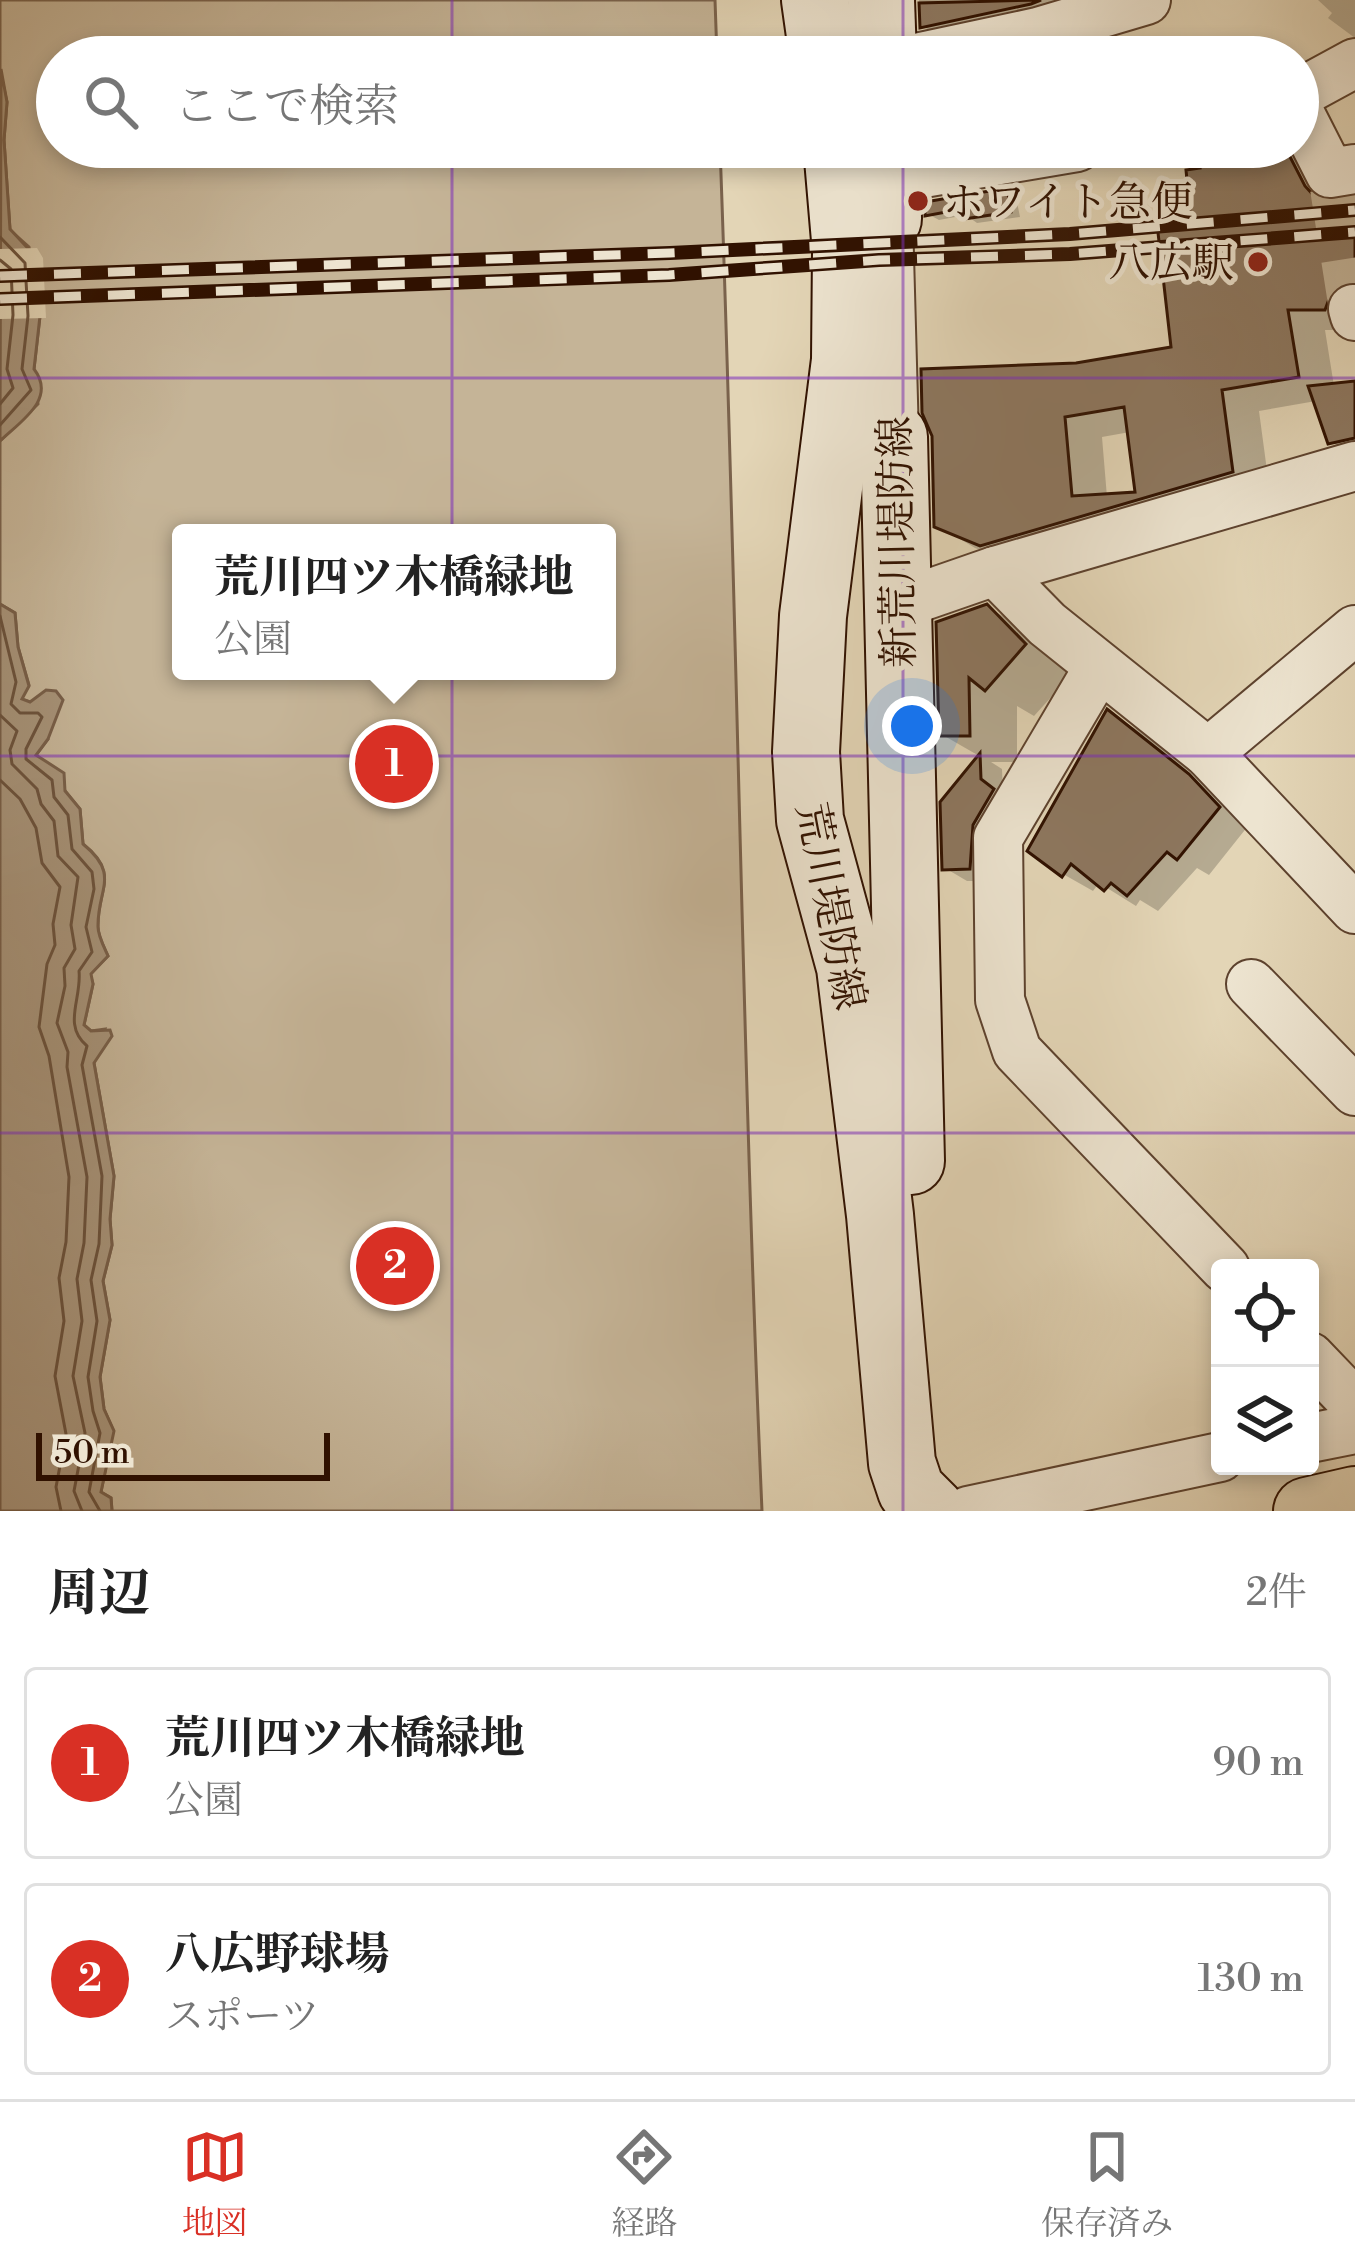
<!DOCTYPE html>
<html lang="ja">
<head>
<meta charset="utf-8">
<style>
	:root { --surface:#fff; --page:#f2f2f2; --text:#222; --muted:#767676; --line:#e0e0e0; --accent:#d93025 }
	body { margin:0; font-family:"Libre Bodoni","Noto Serif JP",serif; background:var(--page); color:var(--text) }
	.controls { position:absolute; right:36px; bottom:36px; display:grid; overflow:hidden; border-radius:12px; box-shadow:0 6px 18px #0003 }
	.controls button { width:108px; height:108px; display:grid; place-items:center; padding:0; border:0; border-bottom:3px solid var(--line); background:var(--surface); color:var(--text); font:60px sans-serif }
	.scale { position:absolute; left:36px; bottom:30px; width:294px; box-sizing:border-box; padding-left:12px; border:6px solid #301100; border-top:0; font-size:33px; line-height:42px; white-space:nowrap; color:#301100; -webkit-text-stroke:9px #ede4d0; paint-order:stroke }
	.you { position:absolute; left:912px; top:726px; width:42px; height:42px; margin:-30px; border:9px solid #fff; border-radius:50%; background:#1a73e8; box-shadow:0 0 0 18px #1a73e833 }
	.badge { display:grid; place-items:center; width:78px; height:78px; border-radius:50%; background:var(--accent); color:#fff; font-size:39px; font-weight:700 }
	.pin { position:absolute; translate:-50% -50%; border:6px solid #fff; box-shadow:0 3px 12px #0006 }
	.popup { position:absolute; left:172px; top:524px; width:444px; height:156px; box-sizing:border-box; display:grid; place-content:center; border-radius:12px; background:var(--surface); filter:drop-shadow(0 3px 9px #0005); font-size:39px; white-space:nowrap; color:var(--muted) }
	.popup b { font-size:45px; color:var(--text) }
	.popup::after { content:''; position:absolute; left:50%; top:100%; margin-left:-24px; border:24px solid transparent; border-top-color:var(--surface) }
	.list { margin:0; padding:0; list-style:none }
	h2 { display:flex; justify-content:space-between; align-items:center; height:156px; margin:0; padding:0 48px; font-size:51px }
	h2 small { font-size:39px; font-weight:400; color:var(--muted) }
	.list li { display:grid; grid-template-columns:78px 1fr auto; gap:36px; align-items:center; box-sizing:border-box; height:192px; margin:0 24px 24px; padding:0 24px; border:3px solid var(--line); border-radius:12px }
	.list b { display:block; font-size:45px; white-space:nowrap }
	.list p { margin:0; font-size:39px; white-space:nowrap; color:var(--muted) }
	.list em { font-size:39px; font-style:normal; color:var(--muted) }
	.icon { flex:none; width:66px; height:66px; fill:none; stroke:currentColor; stroke-width:2; stroke-linecap:round; stroke-linejoin:round }
	.map { position:relative; flex:none; width:1355px; height:1511px; overflow:hidden }
	.search { position:absolute; background:var(--surface); box-shadow:0 6px 18px #0003; left:36px; right:36px; top:36px; height:132px; display:flex; align-items:center; gap:30px; box-sizing:border-box; padding:0 42px; border-radius:66px; color:var(--muted); font-size:45px }
	.sheet { height:588px; background:var(--surface) }
	nav { display:flex; justify-content:space-around; align-items:center; box-sizing:border-box; height:168px; border-top:3px solid var(--line); background:var(--surface); font-size:33px; color:var(--muted) }
	nav a { display:grid; justify-items:center; gap:6px }
	nav .on { color:var(--accent) }
	.map>svg:first-child { display:block }
	.green { fill:#c5b497; stroke:#7a624c; stroke-width:3; fill-rule:evenodd }
	.water { fill:#a69278; stroke:#775e48; stroke-width:3 }
	.pier { fill:#e3d5b6 }
	.shadow { fill:#0003; fill-rule:evenodd }
	.lines { fill:none; stroke-linecap:round; stroke-linejoin:round }
	.shore { stroke:#6b523c; stroke-width:3 }
	.building { fill:#8d775f; stroke:#301100; stroke-width:3; fill-rule:evenodd }
	.street-tunnel { stroke:#bfae92; stroke-width:48; stroke-dasharray:48 24; stroke-linecap:butt }
	.street-casing { stroke:#5d422e; stroke-width:52 }
	.secondary-casing { stroke:#301100; stroke-width:70 }
	.highway-casing { stroke:#301100; stroke-width:70 }
	.street { stroke:#ede4d0; stroke-width:48 }
	.secondary { stroke:#ede4d0; stroke-width:66 }
	.highway { stroke:#e3d5b6; stroke-width:66 }
	.rail-casing { stroke:#301100; stroke-width:14 }
	.rail { stroke:#ede4d0; stroke-width:9; stroke-dasharray:27; stroke-linecap:butt }
	.grid { fill:none; stroke:#7b2cbf; stroke-width:3; stroke-opacity:0.55 }
	.poi-dot { fill:#8f2418; stroke:#ede4d0; stroke-width:4.5 }
	.labels { text-anchor:middle; stroke-width:10; stroke-linejoin:round; paint-order:stroke }
	.poi-label { font-size:42px; fill:#301100; stroke:#ede4d0; text-anchor:start }
	.street-label { font-size:42px; fill:#301100; stroke:#ede4d0 }
</style>
</head>
<body>
<div class="map">
<svg width="1355" height="1511" viewBox="0 0 1355 1511">
	<rect width="100%" height="100%" fill="#e3d5b6"/>
	<filter id="stains"><feTurbulence type="fractalNoise" baseFrequency=".00167" numOctaves="4"/><feColorMatrix values="0 0 0 0 .2 0 0 0 0 .09 0 0 0 0 .02 0 0 0 .5 -.17"/></filter>
	<radialGradient id="worn" r=".72"><stop offset=".6" stop-color="#630" stop-opacity="0"/><stop offset="1" stop-color="#630" stop-opacity=".3"/></radialGradient>
	<path class="green" d="M0,0H715L717,57H57V147H720C737,602 742,1056 762,1511H112L111,1498L101,1492L113,1430L104,1409L100,1377L110,1320L103,1281L112,1245L110,1219L114,1176L94,1063L105,1029L91,1031L84,1025L93,984L90,974L108,956C104,947 98,936 98,927C97,889 121,874 83,844L80,809L36,755L48,739L30,702L21,699L29,685L18,647L15,613L0,604V441L38,404L34,369L40,316L29,247L10,230L4,140L7,102L0,70ZM181,533H607V671H181Z"/>
	<g class="water">
		<path d="M1,69L7,102L4,140L10,229L37,258L40,316L34,369C57,399 21,421 0,441Z"/>
		<path d="M0,604L15,613L18,647L29,686L22,699L30,702L46,690L56,691L63,700L48,739L36,755L64,773L65,791L80,809L83,844C121,875 97,889 98,927C98,936 104,947 108,956L91,974L93,984L84,1025L91,1031L110,1030L112,1036L94,1063L114,1176L110,1219L112,1245L103,1281L110,1320L100,1377L104,1409L114,1431L101,1492L111,1498L112,1511H0Z"/>
	</g>
	<path class="pier" d="M37,248L43,258L46,318L0,319V249Z"/>
	<g class="shadow">
		<path d="M919,0H1106L947,40L922,26Z"/>
		<path d="M1318,0H1355V38L1328,18L1332,13Z"/>
		<path d="M1241,147H1298L1315,157L1339,203L1355,201V330H1325L1334,386H1355V455L1331,442L1316,401L1259,411L1270,493L1021,566L975,548L937,525L1076,366L1175,349L1193,212L1244,161ZM1130,432L1138,495L1107,497L1102,437Z"/>
		<path d="M1006,191L1016,197L1020,217L977,223L966,215L939,220L928,214Z"/>
		<path d="M987,607L1036,635L1073,673L1034,716L1017,706V762H991L1002,769L1003,795L992,881H967L945,868L943,803L981,757L941,734Z"/>
		<path d="M1108,713L1138,730L1219,795L1248,826L1209,875L1197,868L1158,911L1140,900L1136,906L1099,883L1093,891L1063,874Z"/>
	</g>
	<g class="lines">
		<g class="shore">
			<path d="M0,237L25,263L28,316L22,369L31,390L0,425"/>
			<path d="M0,260L11,269L13,315L7,369L13,388L0,404"/>
			<path d="M0,616L16,682L11,704L20,713H38L42,717L26,749V759L52,780L54,797L68,815L72,849L92,872L94,889L86,927L92,952L79,971C82,999 62,1025 87,1046L82,1065L102,1176L99,1244L91,1280L97,1321L88,1377L93,1411L100,1433L89,1492L100,1511"/>
			<path d="M0,715L17,731L10,750L12,764L37,789L41,804L54,821L58,856L78,877L71,925L75,949L64,968L65,986L57,1023L68,1052L67,1067L87,1177L84,1243L77,1279L82,1321L73,1376L85,1433L74,1491L82,1511"/>
			<path d="M0,780L20,799L36,828L42,863L60,887L53,924L55,945L47,964L39,1027L49,1056L69,1177L66,1242L59,1278L64,1321L55,1376L66,1434L56,1487L61,1511"/>
		</g>
	</g>
	<g class="building">
		<path d="M1041,0L1031,4L920,28L919,3Z"/>
		<path d="M1238,147H1285L1305,186L1316,198L1333,201L1355,198V281L1333,288L1325,310H1288L1299,377L1222,390L1233,472L980,546L934,527L932,436L922,413L921,369L1076,363L1171,347L1156,215L1190,210L1186,170L1200,168L1199,163L1240,158ZM1124,407L1135,492L1072,496L1065,417Z"/>
		<path d="M1007,188L1011,212L964,219L962,209L925,216V202Z"/>
		<path d="M1355,381V438L1328,444L1308,386Z"/>
		<path d="M987,604L1026,644L985,691L969,678L970,736H939L936,622Z"/>
		<path d="M1107,709L1189,774L1220,807L1177,860L1167,852L1127,896L1111,883L1104,891L1071,864L1062,877L1027,851Z"/>
		<path d="M980,753L981,779L994,789L973,825L970,869L942,870L940,802Z"/>
	</g>
	<g class="lines">
		<path class="street-tunnel" d="M1334,188L1353,309"/>
		<defs>
			<g id="street">
				<path d="M921,57L1038,32L1146,0"/>
				<path d="M1298,94L1355,63"/>
				<path d="M1298,110L1330,173L1355,169"/>
				<path d="M888,179L1077,147"/>
				<path d="M888,219L894,437"/>
				<path d="M1353,309L1355,316"/>
				<path d="M995,571L1047,624L1208,753L1355,909"/>
				<path d="M897,605L995,571L1355,466"/>
				<path d="M1099,667L998,838L1000,1000L1017,1051L1225,1268"/>
				<path d="M1208,753L1355,630"/>
				<path d="M1251,984L1355,1091"/>
				<path d="M1310,1357L1355,1404"/>
				<path d="M1310,1438L1355,1429"/>
				<path d="M968,1511L1220,1457"/>
			</g>
			<g id="secondary">
				<path d="M815,0L823,57"/>
				<path d="M881,0L883,57"/>
				<path d="M837,147L846,252L845,360L813,616L806,752L810,820L850,967L880,1215L902,1463L911,1490L932,1511"/>
				<path d="M887,147L888,219"/>
				<path d="M894,437L911,1161"/>
			</g>
			<path id="highway" d="M1307,1511L1355,1500"/>
		</defs>
		<use href="#street" class="street-casing"/>
		<use href="#secondary" class="secondary-casing"/>
		<use href="#highway" class="highway-casing"/>
		<use href="#street" class="street"/>
		<use href="#secondary" class="secondary"/>
		<use href="#highway" class="highway"/>
		<defs>
			<g id="rail">
				<path d="M0,276L670,253L1070,234L1355,210"/>
				<path d="M0,299L669,275L879,260L1070,254L1355,232"/>
			</g>
		</defs>
		<use href="#rail" class="rail-casing"/>
		<use href="#rail" class="rail"/>
	</g>
	<path class="grid" d="M452,0V57M903,0V57M452,147V1511M903,147V1511M0,378H1355M0,756H1355M0,1133H1355"/>
	<g class="poi-dot">
		<circle cx="918" cy="201" r="12"/>
		<circle cx="1258" cy="262" r="12"/>
	</g>
	<g class="labels">
		<g class="poi-label">
			<text x="942" y="216">ホワイト急便</text>
			<text x="1234" y="277" text-anchor="end">八広駅</text>
		</g>
		<g class="street-label">
			<text transform="translate(896 542) rotate(-91)" y="15">新荒川堤防線</text>
			<text transform="translate(832 906) rotate(79)" y="15">荒川堤防線</text>
		</g>
	</g>
	<rect width="100%" height="100%" filter="url(#stains)"/>
	<rect width="100%" height="100%" fill="url(#worn)"/>
</svg>
<div class="controls">
<button><svg class="icon" aria-label="locate" viewBox="0 0 24 24"><circle cx="12" cy="12" r="6"/><path d="M12 2v4M12 18v4M2 12h4M18 12h4"/></svg></button>
<button><svg class="icon" aria-label="layers" viewBox="0 0 24 24"><path d="M12 4l9 5-9 5-9-5zM3 14l9 5 9-5"/></svg></button>
</div>
<div class="scale">50 m</div>
<div class="you"></div>
<div class="pin badge" style="left:394px;top:764px">1</div>
<div class="popup"><b>荒川四ツ木橋緑地</b>公園</div>
<div class="pin badge" style="left:395px;top:1266px">2</div>
<div class="search"><svg class="icon" aria-label="search" viewBox="0 0 24 24"><circle cx="10" cy="10" r="6"/><path d="M15 15l6 6"/></svg>ここで検索</div>
</div>
<section class="sheet">
<h2>周辺<small>2件</small></h2>
<ul class="list">
<li><span class="badge">1</span><div><b>荒川四ツ木橋緑地</b><p>公園</p></div><em>90 m</em></li>
<li><span class="badge">2</span><div><b>八広野球場</b><p>スポーツ</p></div><em>130 m</em></li>
</ul>
</section>
<nav>
<a class="on"><svg class="icon" aria-label="map" viewBox="0 0 24 24"><path d="M3 6l6-2 6 2 6-2v14l-6 2-6-2-6 2zM9 4v14M15 6v14"/></svg>地図</a>
<a><svg class="icon" aria-label="directions" viewBox="0 0 24 24"><path d="M12 3l9 9-9 9-9-9zM9 14v-3h6M13 9l2 2-2 2"/></svg>経路</a>
<a><svg class="icon" aria-label="saved" viewBox="0 0 24 24"><path d="M7 4h10v16l-5-4-5 4z"/></svg>保存済み</a>
</nav>
</body>
</html>
